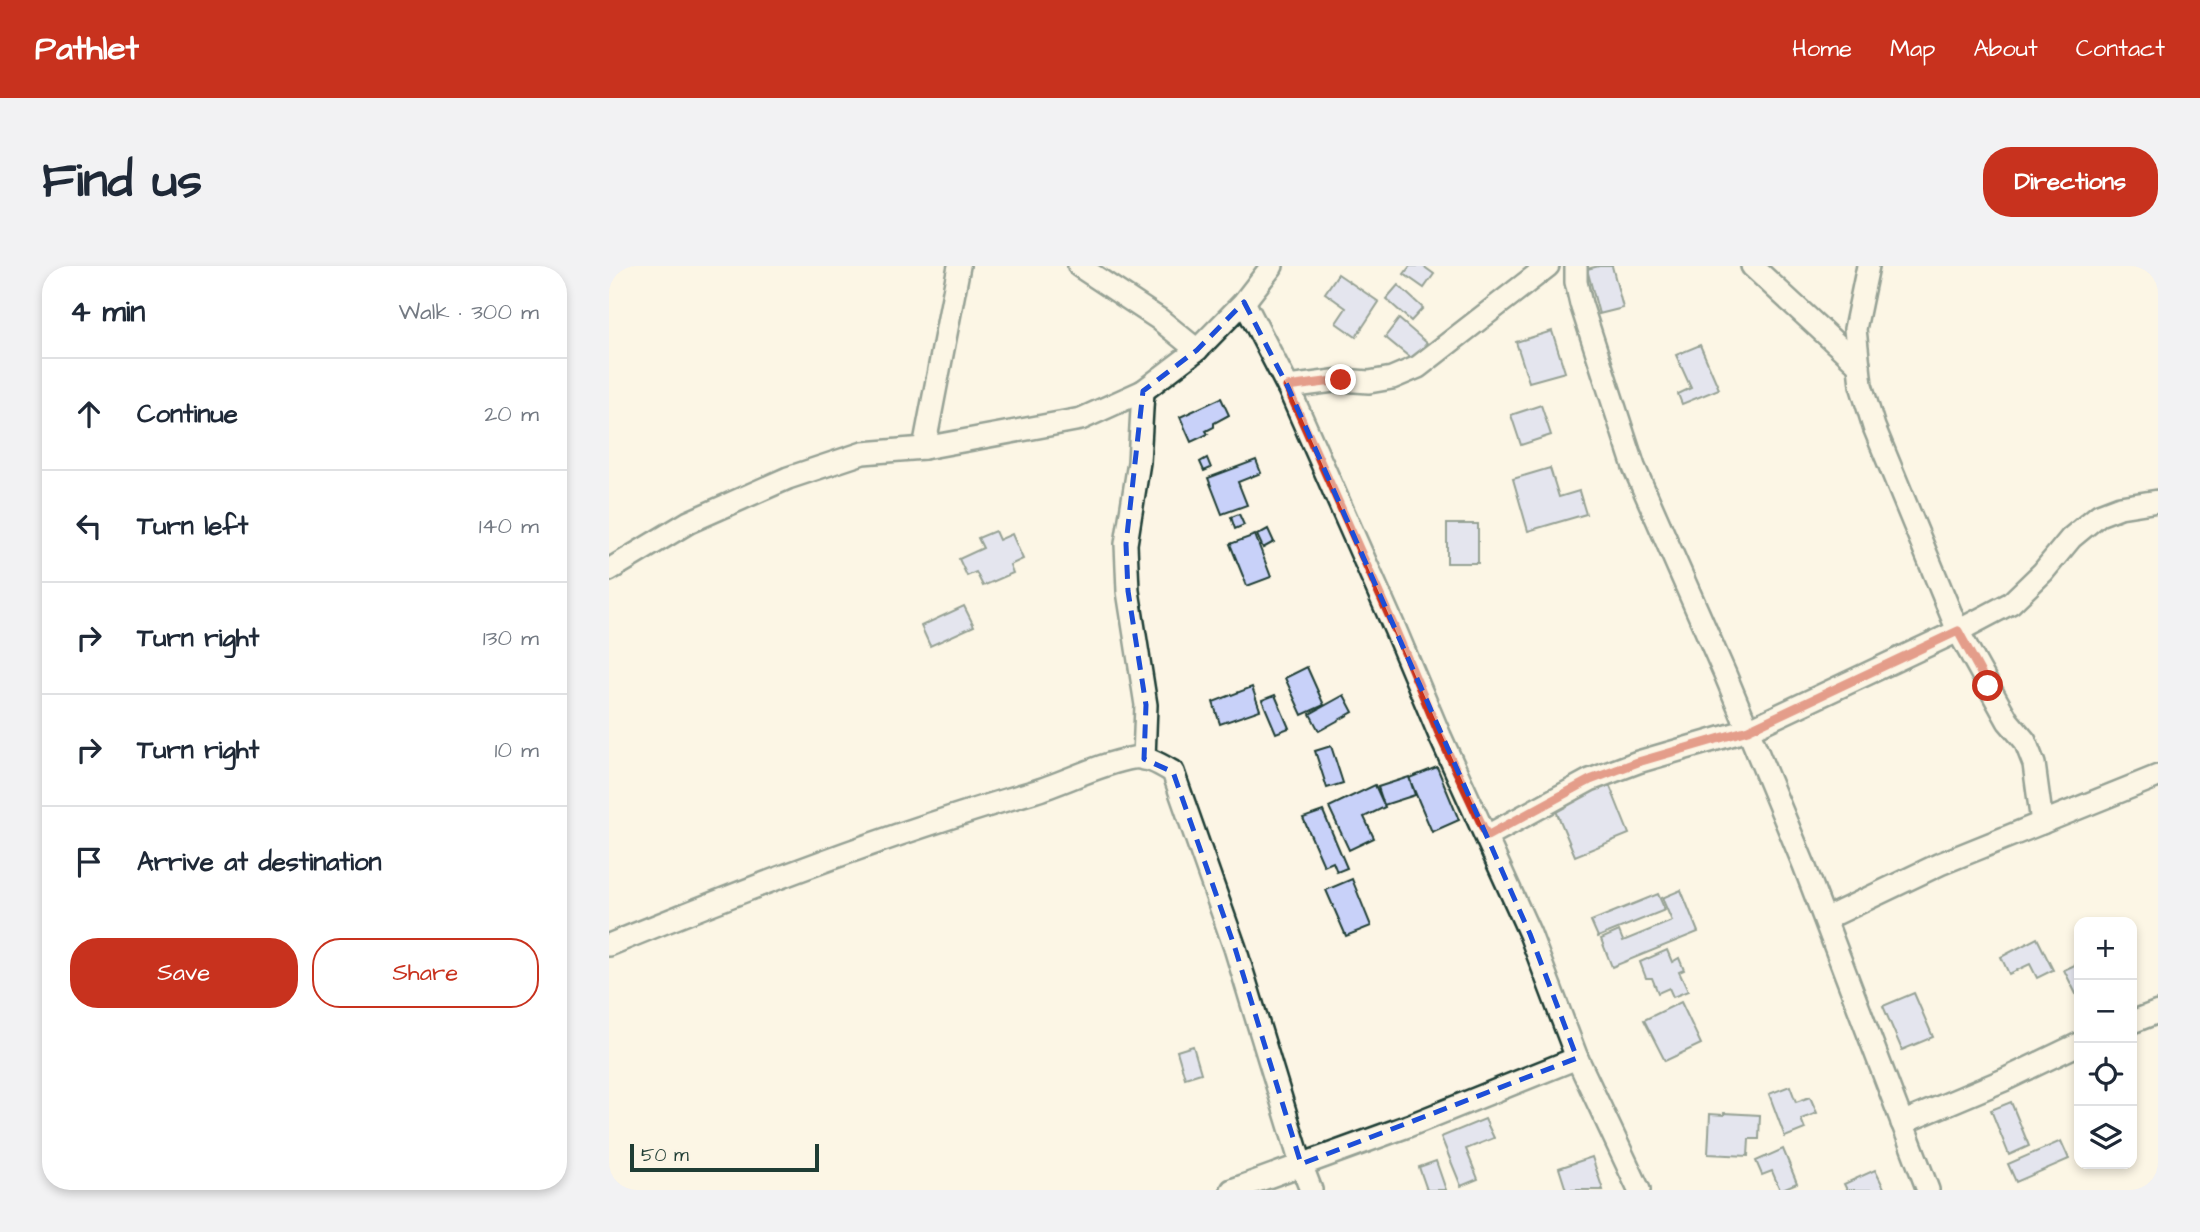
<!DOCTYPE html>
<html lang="en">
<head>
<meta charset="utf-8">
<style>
	:root { --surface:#fff; --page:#f2f2f3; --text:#1f2937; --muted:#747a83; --line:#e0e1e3; --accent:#c8321e }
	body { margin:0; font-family:"Architects Daughter",sans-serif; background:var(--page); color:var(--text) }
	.controls { position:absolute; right:21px; bottom:21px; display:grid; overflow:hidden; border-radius:14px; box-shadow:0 4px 10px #0003 }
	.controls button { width:63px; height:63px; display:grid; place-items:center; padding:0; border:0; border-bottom:2px solid var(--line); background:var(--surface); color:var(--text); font:35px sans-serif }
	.scale { position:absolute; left:21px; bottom:18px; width:189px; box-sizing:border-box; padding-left:7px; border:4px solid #1f3d34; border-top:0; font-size:19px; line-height:24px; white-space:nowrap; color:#1f3d34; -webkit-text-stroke:5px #fcf5e5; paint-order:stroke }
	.stop { position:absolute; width:21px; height:21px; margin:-16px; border:5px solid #c8321e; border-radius:50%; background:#fff }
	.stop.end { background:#c8321e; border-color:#fff; box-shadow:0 2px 7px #0008 }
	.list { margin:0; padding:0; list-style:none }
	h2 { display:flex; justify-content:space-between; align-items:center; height:91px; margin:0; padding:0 28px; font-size:30px }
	h2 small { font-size:23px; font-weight:400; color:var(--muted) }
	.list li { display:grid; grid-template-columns:46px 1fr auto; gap:21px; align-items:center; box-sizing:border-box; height:112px; padding:0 28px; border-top:2px solid var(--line) }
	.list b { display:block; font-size:26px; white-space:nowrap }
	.list em { font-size:23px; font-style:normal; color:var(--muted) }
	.actions { display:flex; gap:14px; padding:21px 28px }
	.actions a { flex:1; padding:16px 0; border:2px solid var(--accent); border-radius:28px; text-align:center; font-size:24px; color:var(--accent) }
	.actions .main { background:var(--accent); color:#fff }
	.icon { flex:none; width:38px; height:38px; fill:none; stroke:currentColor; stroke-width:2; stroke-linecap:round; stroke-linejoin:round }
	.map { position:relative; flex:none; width:1549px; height:924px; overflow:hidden; border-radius:28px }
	header { display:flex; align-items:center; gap:42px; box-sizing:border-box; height:98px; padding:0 35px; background:var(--accent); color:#fff }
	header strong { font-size:33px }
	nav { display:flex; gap:38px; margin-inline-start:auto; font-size:24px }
	.intro { display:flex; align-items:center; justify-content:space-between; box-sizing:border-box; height:168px; padding:0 42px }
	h1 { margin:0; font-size:49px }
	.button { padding:18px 32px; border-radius:28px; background:var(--accent); color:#fff; font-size:24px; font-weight:700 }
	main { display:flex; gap:42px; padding:0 42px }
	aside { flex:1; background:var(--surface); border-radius:28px; box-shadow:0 4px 10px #0003 }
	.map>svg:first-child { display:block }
	.building { fill:#c8d1f9; stroke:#1f3d34; stroke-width:2 }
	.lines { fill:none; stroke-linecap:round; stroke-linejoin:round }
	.minor-casing { stroke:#1f3d34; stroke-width:26 }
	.minor { stroke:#fcf5e5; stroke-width:21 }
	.route { stroke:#c8321e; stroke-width:9 }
	.marked { fill:none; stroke:#1d4ed8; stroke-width:5; stroke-dasharray:14 9; stroke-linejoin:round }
</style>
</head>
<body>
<header>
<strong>Pathlet</strong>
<nav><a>Home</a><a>Map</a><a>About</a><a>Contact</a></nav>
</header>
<div class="intro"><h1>Find us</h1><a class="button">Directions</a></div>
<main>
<aside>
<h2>4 min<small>Walk · 300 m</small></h2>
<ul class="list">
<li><svg class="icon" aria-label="ahead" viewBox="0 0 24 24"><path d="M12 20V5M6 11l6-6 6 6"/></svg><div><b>Continue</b></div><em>20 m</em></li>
<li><svg class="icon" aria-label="left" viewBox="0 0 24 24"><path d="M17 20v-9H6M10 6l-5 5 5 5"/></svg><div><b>Turn left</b></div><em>140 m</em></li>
<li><svg class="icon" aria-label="right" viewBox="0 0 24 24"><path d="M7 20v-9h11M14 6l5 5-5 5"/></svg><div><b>Turn right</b></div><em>130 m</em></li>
<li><svg class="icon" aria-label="right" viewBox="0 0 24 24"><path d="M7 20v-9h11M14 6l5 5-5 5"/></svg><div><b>Turn right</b></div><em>10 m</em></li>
<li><svg class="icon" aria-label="arrive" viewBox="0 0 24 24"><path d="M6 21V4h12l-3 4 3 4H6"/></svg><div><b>Arrive at destination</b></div></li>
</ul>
<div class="actions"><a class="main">Save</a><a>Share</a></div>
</aside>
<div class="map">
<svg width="1549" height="924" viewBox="0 0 1549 924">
	<rect width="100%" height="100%" fill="#fcf5e5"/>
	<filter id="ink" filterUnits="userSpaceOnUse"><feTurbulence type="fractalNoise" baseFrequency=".0143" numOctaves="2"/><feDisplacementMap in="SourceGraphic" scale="14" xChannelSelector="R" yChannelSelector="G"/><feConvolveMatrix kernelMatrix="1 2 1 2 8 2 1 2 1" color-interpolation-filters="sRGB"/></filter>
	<g filter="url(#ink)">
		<g class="building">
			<path d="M801,0H814L825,8L815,22L795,8Z"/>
			<path d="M990,0H1003L1014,42L990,48L978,3Z"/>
			<path d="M729,8L770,36L747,71L727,57L737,42L716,27Z"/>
			<path d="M789,19L814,42L802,55L777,33Z"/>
			<path d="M790,53L818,77L804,94L776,71Z"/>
			<path d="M943,65L956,106L920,116L907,76Z"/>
			<path d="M1091,79L1110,123L1073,138L1069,128L1082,122L1067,89Z"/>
			<path d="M612,132L620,149L605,157V161L597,165L599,168L582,176L571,151Z"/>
			<path d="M932,139L942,169L912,179L902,149Z"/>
			<path d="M598,192L602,202L595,205L591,196Z"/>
			<path d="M647,194L652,207L629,216L638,239L613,248L599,212Z"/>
			<path d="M941,202L950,231L970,225L977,248L919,265L904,213Z"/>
			<path d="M630,248L635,259L626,263L622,251Z"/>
			<rect x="838" y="258" width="31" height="39"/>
			<path d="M659,263L665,276L654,282L648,269Z"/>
			<path d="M386,265L390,274L403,268L414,293L401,299L404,307L374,320L367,306L358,310L350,293L374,282L369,272Z"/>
			<path d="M646,269L662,311L638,320L621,278Z"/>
			<path d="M355,340L365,360L321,380L312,360Z"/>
			<path d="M698,401L715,439L693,449L676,412Z"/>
			<path d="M643,421L651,444L611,458L604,436Z"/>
			<path d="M666,429L680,462L667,467L653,434Z"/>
			<path d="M735,429L744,446L710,465L701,448Z"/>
			<path d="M722,480L734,517L718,522L706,485Z"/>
			<path d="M828,501L850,554L823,566L800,512Z"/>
			<path d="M800,511L806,529L775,539L769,521Z"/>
			<path d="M1000,518L1020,568L966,590L945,540Z"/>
			<path d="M766,519L776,541L755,551L765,572L740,584L720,541Z"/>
			<path d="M714,545L738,602L728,606L724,596L715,600L694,552Z"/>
			<path d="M743,613L762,660L737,670L717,624Z"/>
			<path d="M1072,624L1089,666L1003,701L992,673L1010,665L1014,675L1063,655L1053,632Z"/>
			<path d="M1049,628L1056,644L989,671L982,655Z"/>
			<path d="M1428,672L1444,704L1428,712L1421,698L1400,708L1392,691Z"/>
			<path d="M1058,684L1063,696L1070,692L1075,704L1070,706L1079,725L1064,731L1060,722L1049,727L1043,712H1037L1031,696Z"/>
			<path d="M1470,697V734L1455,704Z"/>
			<path d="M1305,727L1324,771L1293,784L1274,740Z"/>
			<path d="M1072,736L1092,778L1056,795L1035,754Z"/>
			<path d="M584,780L592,807L576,812L568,785Z"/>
			<path d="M1181,820L1187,836L1201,831L1208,847L1192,853L1196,863L1176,871L1160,828Z"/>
			<path d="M1402,836L1420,880L1400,889L1382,844Z"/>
			<path d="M1115,847L1151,849L1150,873H1140L1139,890L1099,888L1101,848L1115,849Z"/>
			<path d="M876,853L885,872L857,883L869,913L852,920L832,871Z"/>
			<path d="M1452,875L1460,893L1407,916L1399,898Z"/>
			<path d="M1174,883L1188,917L1171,924L1163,905L1153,909L1147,895Z"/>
			<path d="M983,891L994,924H957L950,902Z"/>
			<path d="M827,895L837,924H818L810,901Z"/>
			<path d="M1266,904L1276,924H1238L1235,918Z"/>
		</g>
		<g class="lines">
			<defs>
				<g id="minor">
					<path d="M470,0L550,53L588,84"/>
					<path d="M967,0V16L972,38L1025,201L1116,408L1195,599L1319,924"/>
					<path d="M1143,0L1250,99"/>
					<path d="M1259,0L1246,63L1252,119L1265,161L1349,365L1399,455L1416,475L1425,498L1433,557"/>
					<path d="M635,36L679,121L786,363L831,470L921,668L968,792L1030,924"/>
					<path d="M679,121L732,114L760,116L783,112L809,101L939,0"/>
					<path d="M534,125L530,196L517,278L519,325L537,439L535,493"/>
					<path d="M315,182L350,0"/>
					<path d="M0,304L80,256L179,212L254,187L315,182L472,153L534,125L588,84L635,36L663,0"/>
					<path d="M878,570L981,514L1029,496L1139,464L1349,365L1402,337L1434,306L1462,272L1490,249L1511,241L1549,235"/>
					<path d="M1216,653L1331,598L1549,510"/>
					<path d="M0,679C139,622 280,568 424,526C457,516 490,498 524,492C538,490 552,499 564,506L626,682L692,898L702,924"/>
					<path d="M1523,756L1549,746"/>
					<path d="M1293,857L1395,814L1470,778"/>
					<path d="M623,924L799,860L968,792"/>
				</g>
			</defs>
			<use href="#minor" class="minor-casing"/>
			<use href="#minor" class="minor"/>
		</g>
	</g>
	<g class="lines" filter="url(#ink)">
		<path class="route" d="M732,114L678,121L786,363L831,470L878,570L981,514L1029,496L1139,464L1349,365L1379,420"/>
	</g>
	<path d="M0 0H1549V924H0ZM635,36L679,121L921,668L968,792L692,898L626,682L564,506L535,493L537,439L519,325L517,278L534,125L588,84Z" fill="#fcf5e5" fill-opacity=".55" fill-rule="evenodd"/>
	<path class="marked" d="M635,36L679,121L921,668L968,792L692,898L626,682L564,506L535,493L537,439L519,325L517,278L534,125L588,84Z"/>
</svg>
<div class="controls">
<button>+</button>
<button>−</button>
<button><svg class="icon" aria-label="locate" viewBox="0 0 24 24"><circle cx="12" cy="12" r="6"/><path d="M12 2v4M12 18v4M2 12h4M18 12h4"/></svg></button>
<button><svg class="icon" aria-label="layers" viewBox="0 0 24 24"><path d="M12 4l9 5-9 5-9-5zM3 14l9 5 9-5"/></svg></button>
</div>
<div class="scale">50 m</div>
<div class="stop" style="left:1379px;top:420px"></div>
<div class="stop end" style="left:732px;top:114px"></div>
</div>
</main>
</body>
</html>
